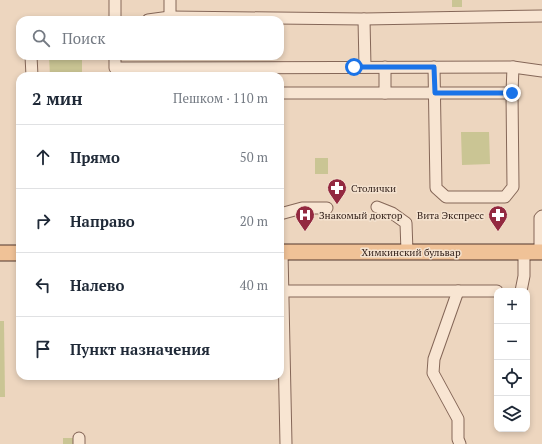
<!DOCTYPE html>
<html lang="ru">
<head>
<meta charset="utf-8">
<style>
	:root { --surface:#fff; --page:#f2f2f3; --text:#1f2937; --muted:#747a83; --line:#e0e1e3 }
	body { margin:0; font-family:"PT Serif",serif; background:var(--page); color:var(--text) }
	.controls { position:absolute; right:12px; bottom:12px; display:grid; overflow:hidden; border-radius:8px; box-shadow:0 2px 6px #0003 }
	.controls button { width:36px; height:36px; display:grid; place-items:center; padding:0; border:0; border-bottom:1px solid var(--line); background:var(--surface); color:var(--text); font:20px sans-serif }
	.stop { position:absolute; width:12px; height:12px; margin:-9px; border:3px solid #1a73e8; border-radius:50%; background:#fff }
	.stop.end { background:#1a73e8; border-color:#fff; box-shadow:0 1px 4px #0008 }
	.list { margin:0; padding:0; list-style:none }
	h2 { display:flex; justify-content:space-between; align-items:center; height:52px; margin:0; padding:0 16px; font-size:17px }
	h2 small { font-size:13px; font-weight:400; color:var(--muted) }
	.list li { display:grid; grid-template-columns:26px 1fr auto; gap:12px; align-items:center; box-sizing:border-box; height:64px; padding:0 16px; border-top:1px solid var(--line) }
	.list b { display:block; font-size:15px; white-space:nowrap }
	.list em { font-size:13px; font-style:normal; color:var(--muted) }
	.icon { flex:none; width:22px; height:22px; fill:none; stroke:currentColor; stroke-width:2; stroke-linecap:round; stroke-linejoin:round }
	.map { position:relative; flex:none; width:542px; height:444px; overflow:hidden }
	.search { position:absolute; background:var(--surface); box-shadow:0 2px 6px #0003; left:16px; top:16px; width:268px; height:44px; display:flex; align-items:center; gap:10px; box-sizing:border-box; padding:0 14px; border-radius:12px; color:var(--muted); font-size:15px }
	.panel { position:absolute; background:var(--surface); box-shadow:0 2px 6px #0003; left:16px; top:72px; width:268px; height:308px; border-radius:12px }
	.map>svg:first-child { display:block }
	.green { fill:#cac594 }
	.lines { fill:none; stroke-linecap:round; stroke-linejoin:round }
	.minor-casing { stroke:#856758; stroke-width:13 }
	.major-casing { stroke:#53362d; stroke-width:17 }
	.minor { stroke:#f8e5d2; stroke-width:11 }
	.major { stroke:#f0c297; stroke-width:15 }
	.route { stroke:#1a73e8; stroke-width:5 }
	.labels { text-anchor:middle; stroke-width:3; stroke-linejoin:round; paint-order:stroke }
	.poi-label { font-size:10px; fill:#35231c; stroke:#f4e2cf; text-anchor:start }
	.street-label { font-size:10px; fill:#35231c; stroke:#f4e2cf }
</style>
</head>
<body>
<div class="map">
<svg width="542" height="444" viewBox="0 0 542 444">
	<rect width="100%" height="100%" fill="#edd6bf"/>
	<g class="green">
		<rect x="452" y="0" width="10" height="7"/>
		<path d="M49,56H82V76H50Z"/>
		<path d="M461,132H489L490,164L462,165Z"/>
		<rect x="315" y="158" width="13" height="16"/>
		<path d="M0,321H4L5,397H0Z"/>
		<rect x="63" y="438" width="12" height="6"/>
	</g>
	<g class="lines">
		<defs>
			<g id="minor">
				<path d="M115,0V20"/>
				<path d="M170,17V0"/>
				<path d="M364,19L365,67"/>
				<path d="M148,20L170,17L364,19L542,16"/>
				<path d="M31,56L32,76"/>
				<path d="M115,56V68L513,67L542,71"/>
				<path d="M434,67L436,188L446,197H505L513,187L512,93L513,67"/>
				<path d="M280,93H512"/>
				<path d="M385,93V67"/>
				<path d="M377,207L392,213L406,223L407,252"/>
				<path d="M280,214L302,208H327"/>
				<path d="M282,252L286,444"/>
				<path d="M540,252V218L542,216"/>
				<path d="M280,291H497"/>
				<path d="M458,291L434,359L433,373L458,419V439L460,444"/>
				<path d="M521,291L524,276V251"/>
				<path d="M79,438V444"/>
			</g>
			<g id="major">
				<path d="M280,252H542"/>
				<path d="M0,253H20"/>
			</g>
		</defs>
		<use href="#minor" class="minor-casing"/>
		<use href="#major" class="major-casing"/>
		<use href="#minor" class="minor"/>
		<use href="#major" class="major"/>
	</g>
	<g class="lines">
		<path class="route" d="M354,67H434L435,93H512"/>
	</g>
	<defs>
		<symbol id="pharmacy-pin" viewBox="-11 -11 22 30"><path d="M0 17L-7.5 6A9.5 9.5 0 1 1 7.5 6Z" fill="#932940" stroke="#f4e2cf"/><path d="M-2-6h4v4h4v4h-4v4h-4v-4h-4v-4h4Z" fill="#fff"/></symbol>
		<symbol id="hospital-pin" viewBox="-11 -11 22 30"><path d="M0 17L-7.5 6A9.5 9.5 0 1 1 7.5 6Z" fill="#932940" stroke="#f4e2cf"/><path d="M-5-5h3v3.5h4V-5h3V5h-3V1.5h-4V5h-3Z" fill="#fff"/></symbol>
	</defs>
	<g fill-rule="evenodd">
		<use href="#pharmacy-pin" x="326" y="177" width="22" height="30"/>
		<use href="#hospital-pin" x="294" y="204" width="22" height="30"/>
		<use href="#pharmacy-pin" x="487" y="204" width="22" height="30"/>
	</g>
	<g class="labels">
		<g class="poi-label">
			<text x="351" y="192">Столички</text>
			<text x="319" y="219">Знакомый доктор</text>
			<text x="484" y="219" text-anchor="end">Вита Экспресс</text>
		</g>
		<g class="street-label">
			<text x="411" y="256">Химкинский бульвар</text>
		</g>
	</g>
</svg>
<div class="controls">
<button>+</button>
<button>−</button>
<button><svg class="icon" aria-label="locate" viewBox="0 0 24 24"><circle cx="12" cy="12" r="6"/><path d="M12 2v4M12 18v4M2 12h4M18 12h4"/></svg></button>
<button><svg class="icon" aria-label="layers" viewBox="0 0 24 24"><path d="M12 4l9 5-9 5-9-5zM3 14l9 5 9-5"/></svg></button>
</div>
<div class="stop" style="left:354px;top:67px"></div>
<div class="stop end" style="left:512px;top:93px"></div>
<div class="search"><svg class="icon" aria-label="search" viewBox="0 0 24 24"><circle cx="10" cy="10" r="6"/><path d="M15 15l6 6"/></svg>Поиск</div>
<section class="panel">
<h2>2 мин<small>Пешком · 110 m</small></h2>
<ul class="list">
<li><svg class="icon" aria-label="ahead" viewBox="0 0 24 24"><path d="M12 20V5M6 11l6-6 6 6"/></svg><div><b>Прямо</b></div><em>50 m</em></li>
<li><svg class="icon" aria-label="right" viewBox="0 0 24 24"><path d="M7 20v-9h11M14 6l5 5-5 5"/></svg><div><b>Направо</b></div><em>20 m</em></li>
<li><svg class="icon" aria-label="left" viewBox="0 0 24 24"><path d="M17 20v-9H6M10 6l-5 5 5 5"/></svg><div><b>Налево</b></div><em>40 m</em></li>
<li><svg class="icon" aria-label="arrive" viewBox="0 0 24 24"><path d="M6 21V4h12l-3 4 3 4H6"/></svg><div><b>Пункт назначения</b></div></li>
</ul>
</section>
</div>
</body>
</html>
